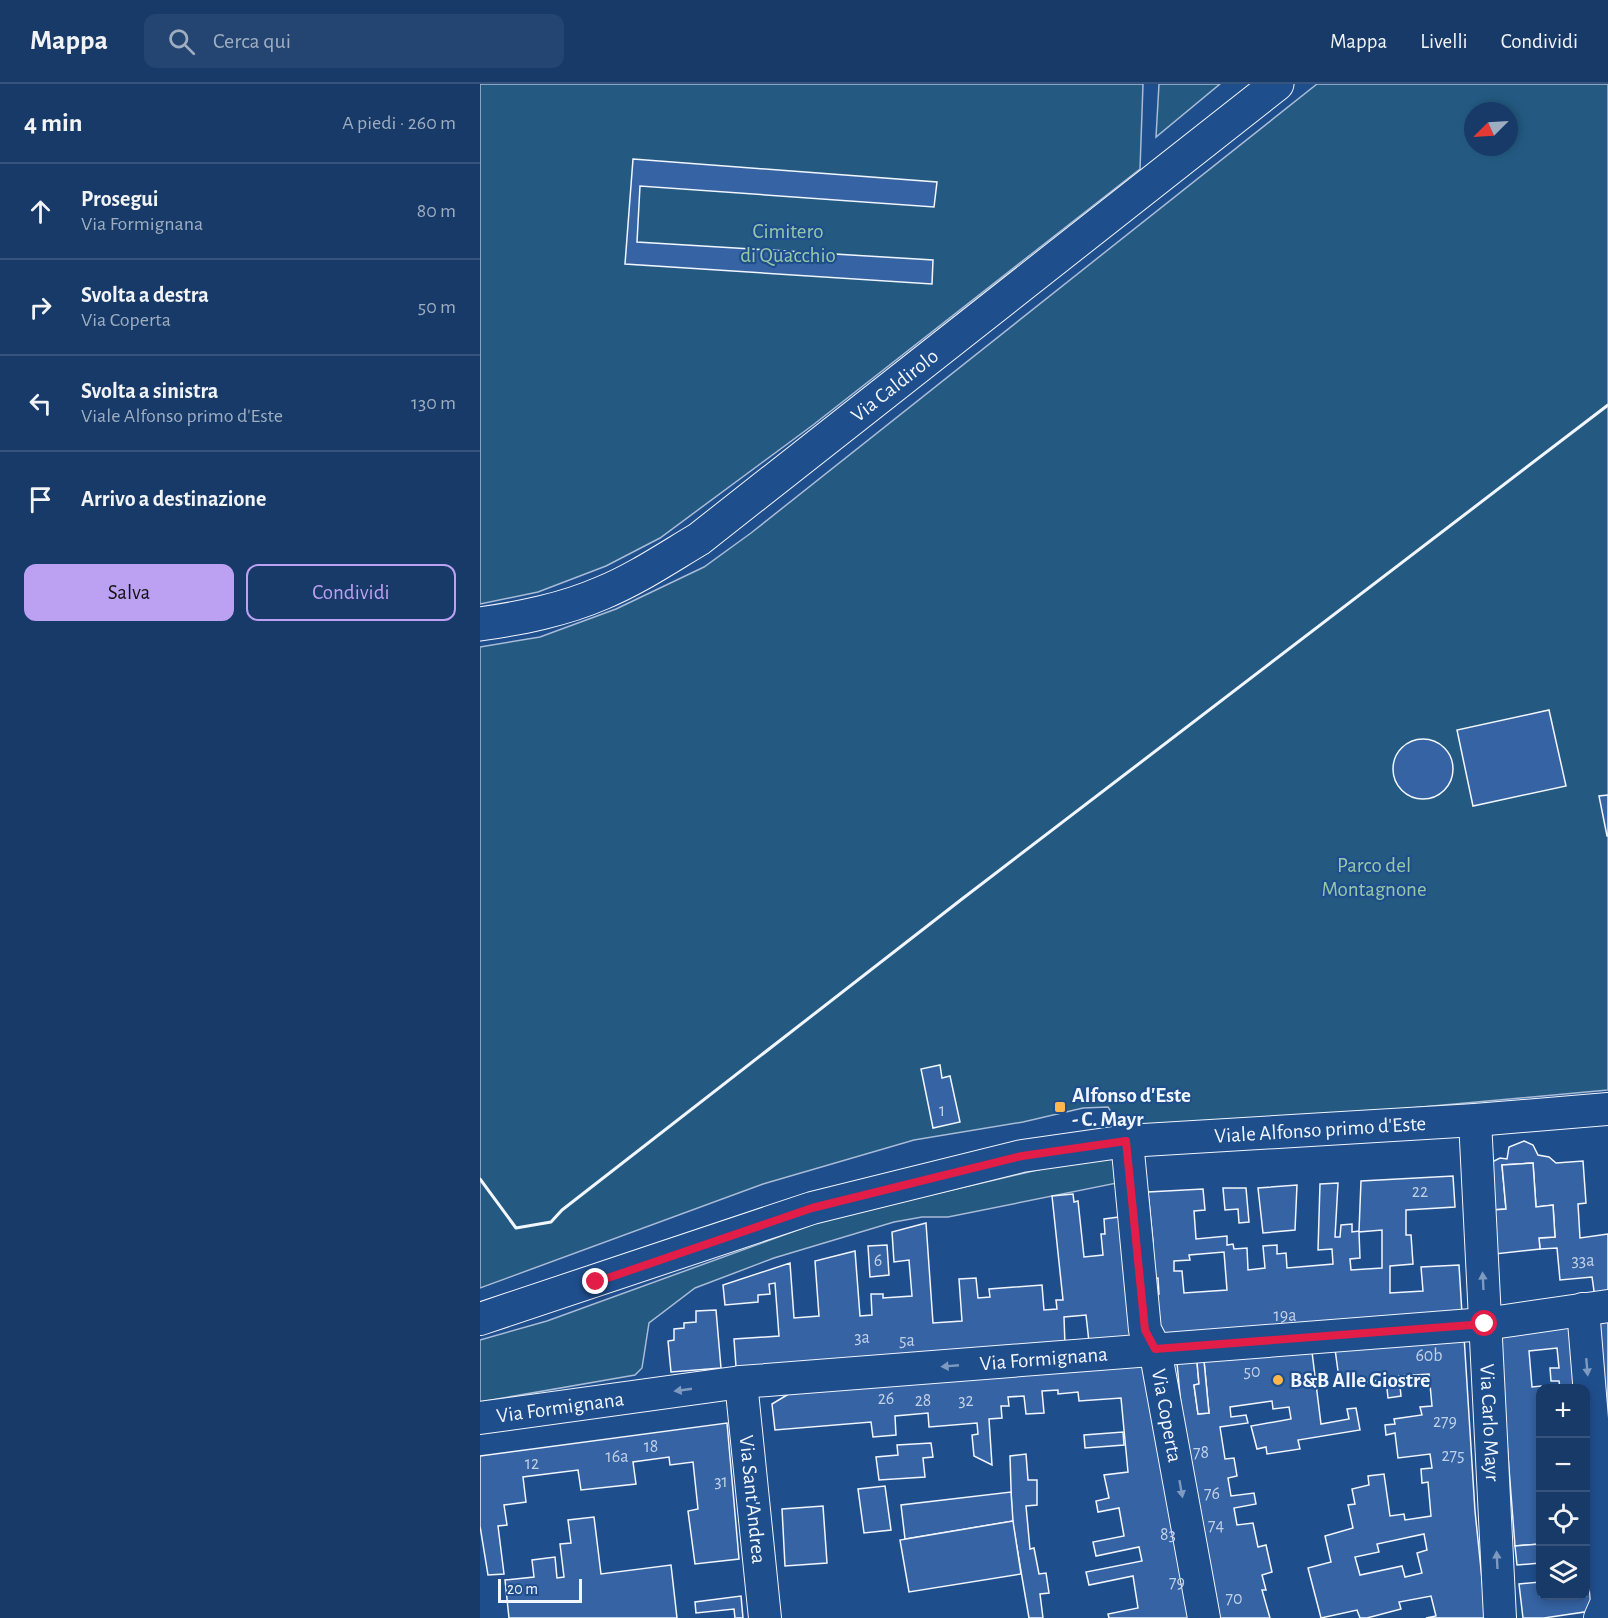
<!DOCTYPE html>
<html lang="it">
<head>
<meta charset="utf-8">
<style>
	:root { --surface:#173a69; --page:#244571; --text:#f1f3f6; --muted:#9eadc0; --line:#36547d; --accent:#bca0f2 }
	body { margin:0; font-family:"Alegreya Sans",sans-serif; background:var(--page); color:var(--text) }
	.controls { position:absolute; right:18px; bottom:18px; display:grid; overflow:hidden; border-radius:12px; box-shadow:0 3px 9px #0003 }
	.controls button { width:54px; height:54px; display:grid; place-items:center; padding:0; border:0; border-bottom:2px solid var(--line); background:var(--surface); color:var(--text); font:30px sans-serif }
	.compass { position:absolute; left:984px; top:18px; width:54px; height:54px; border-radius:50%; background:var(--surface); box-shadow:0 3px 9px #0003; rotate:246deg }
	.scale { position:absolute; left:18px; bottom:15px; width:84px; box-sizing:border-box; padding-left:6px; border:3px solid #f2f6ff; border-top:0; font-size:16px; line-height:21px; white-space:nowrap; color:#f2f6ff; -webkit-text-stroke:4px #1f4e8c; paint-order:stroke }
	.stop { position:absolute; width:18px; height:18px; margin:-14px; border:4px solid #e11d48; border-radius:50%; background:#fff }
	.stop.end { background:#e11d48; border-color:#fff; box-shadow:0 2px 6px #0008 }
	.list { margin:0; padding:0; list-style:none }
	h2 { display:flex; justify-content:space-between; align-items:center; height:78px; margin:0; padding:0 24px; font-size:26px }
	h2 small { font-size:20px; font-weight:400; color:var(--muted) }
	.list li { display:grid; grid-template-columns:39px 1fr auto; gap:18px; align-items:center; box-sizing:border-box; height:96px; padding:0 24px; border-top:2px solid var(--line) }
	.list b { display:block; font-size:22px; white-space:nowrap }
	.list p { margin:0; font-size:20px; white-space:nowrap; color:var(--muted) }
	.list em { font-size:20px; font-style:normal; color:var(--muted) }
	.actions { display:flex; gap:12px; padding:18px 24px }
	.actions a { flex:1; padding:14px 0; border:2px solid var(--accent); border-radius:12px; text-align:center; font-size:21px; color:var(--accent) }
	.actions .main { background:var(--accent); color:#111 }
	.icon { flex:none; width:33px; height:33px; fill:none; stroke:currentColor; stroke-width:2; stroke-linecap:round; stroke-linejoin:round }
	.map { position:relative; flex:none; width:1128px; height:1534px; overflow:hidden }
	header { display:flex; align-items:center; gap:36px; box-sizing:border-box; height:84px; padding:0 30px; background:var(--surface); border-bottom:2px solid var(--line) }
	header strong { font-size:28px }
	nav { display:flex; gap:33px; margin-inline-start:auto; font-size:21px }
	.search { width:420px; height:54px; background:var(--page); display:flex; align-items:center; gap:15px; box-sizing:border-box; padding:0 21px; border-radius:12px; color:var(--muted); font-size:22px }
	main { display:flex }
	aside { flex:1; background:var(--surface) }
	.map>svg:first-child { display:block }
	.green { fill:#245a82; stroke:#a8bbd7; stroke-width:1.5; fill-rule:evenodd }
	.building { fill:#3563a3; stroke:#f2f6ff; stroke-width:1.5; fill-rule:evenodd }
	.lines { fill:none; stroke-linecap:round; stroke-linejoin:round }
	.minor-casing { stroke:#f2f6ff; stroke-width:34 }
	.major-casing { stroke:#f2f6ff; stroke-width:35 }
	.minor { stroke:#1f4e8c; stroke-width:32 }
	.major { stroke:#1f4e8c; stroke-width:33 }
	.wall { stroke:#f2f6ff; stroke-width:3 }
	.oneway { fill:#7e9ac0 }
	.route { stroke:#e11d48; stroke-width:8 }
	.poi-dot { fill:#ffb74d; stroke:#1f4e8c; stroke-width:2 }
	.labels { text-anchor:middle; stroke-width:4.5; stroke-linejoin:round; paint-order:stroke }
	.number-label { font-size:18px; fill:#c3d1e8 }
	.park-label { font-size:21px; fill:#97c8a6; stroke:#1f4e8c }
	.street-label { font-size:21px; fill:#f2f6ff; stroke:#1f4e8c }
	.poi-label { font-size:21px; font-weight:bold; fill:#f2f6ff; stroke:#1f4e8c; text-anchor:start }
</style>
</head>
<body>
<header>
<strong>Mappa</strong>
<div class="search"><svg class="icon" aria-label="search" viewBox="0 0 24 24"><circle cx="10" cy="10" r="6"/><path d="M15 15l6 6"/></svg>Cerca qui</div>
<nav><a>Mappa</a><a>Livelli</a><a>Condividi</a></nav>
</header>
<main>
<aside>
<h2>4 min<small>A piedi · 260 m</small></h2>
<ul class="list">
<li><svg class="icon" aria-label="ahead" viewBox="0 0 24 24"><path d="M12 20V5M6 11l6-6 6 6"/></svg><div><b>Prosegui</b><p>Via Formignana</p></div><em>80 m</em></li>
<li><svg class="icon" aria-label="right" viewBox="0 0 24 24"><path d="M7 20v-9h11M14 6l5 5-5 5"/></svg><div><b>Svolta a destra</b><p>Via Coperta</p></div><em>50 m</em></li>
<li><svg class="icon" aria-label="left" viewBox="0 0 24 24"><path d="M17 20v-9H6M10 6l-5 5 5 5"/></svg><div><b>Svolta a sinistra</b><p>Viale Alfonso primo d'Este</p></div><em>130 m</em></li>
<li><svg class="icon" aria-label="arrive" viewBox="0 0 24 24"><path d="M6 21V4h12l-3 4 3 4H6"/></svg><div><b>Arrivo a destinazione</b></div></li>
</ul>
<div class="actions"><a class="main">Salva</a><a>Condividi</a></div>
</aside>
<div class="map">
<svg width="1128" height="1534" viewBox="0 0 1128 1534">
	<rect width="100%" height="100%" fill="#1f4e8c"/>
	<g class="green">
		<path d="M0,0H663L660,85L333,341L180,454L126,482L58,508L0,520Z"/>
		<path d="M679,0H740L676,53Z"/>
		<path d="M837,0H1128V1006L646,1050L628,1023L603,1024L543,1038L434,1056L283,1100L0,1204V563L60,553L136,525L224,483L271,449ZM993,27H1029V63H993Z"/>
		<path d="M639,1067L642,1098L468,1133H442L414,1138L294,1174L215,1204L169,1239L162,1284L155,1291L0,1318V1256L67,1237L348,1135Z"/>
	</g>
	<g class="building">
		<path d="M153,75L457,98L454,123L160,102L157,158L453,176L452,200L145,180Z"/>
		<path d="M1069,626L1086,702L993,722L977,646Z"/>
		<circle cx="943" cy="685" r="30"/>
		<path d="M1128,711V752H1127L1119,712Z"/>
		<path d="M460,981L462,994L470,992L480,1038L453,1044L441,985Z"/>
		<path d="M1044,1057L1053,1061L1058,1071L1069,1073L1076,1079L1103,1077L1106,1119L1098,1120L1100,1154L1128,1150V1213L1115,1214L1112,1193L1080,1196L1077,1164L1060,1165L1059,1154L1075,1153L1073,1121L1056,1123L1053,1079L1022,1081L1026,1125L1012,1126L1010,1079L1020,1074L1027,1075L1029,1063Z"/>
		<path d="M1053,1079L1056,1123L1073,1121L1075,1153L1059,1154L1060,1165L1015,1170L1012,1126L1026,1125L1022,1081Z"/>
		<path d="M973,1092L975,1123L926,1126V1151H931L933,1180L910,1182V1209L943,1207L941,1183L979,1181L982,1230L676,1255L672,1211L679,1210L678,1194L668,1195L664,1159L673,1158L668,1108L723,1105L725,1126L714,1127L716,1155L747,1152V1161L753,1160L754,1165L767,1164L768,1186L785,1184L783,1162L797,1161V1170L806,1169L807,1184L853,1180L852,1165L838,1166L840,1100L858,1099L855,1153H860L861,1141L872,1140V1148L879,1147L881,1097ZM902,1146V1184L871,1186L870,1175L880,1174L879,1148ZM744,1168L747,1206L704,1209L702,1187H694V1177L710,1176L709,1171Z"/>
		<path d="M817,1101L815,1146L783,1149L778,1104Z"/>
		<path d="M743,1104H766L769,1138L759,1139L758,1125L745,1126Z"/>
		<path d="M593,1110L594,1118L598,1117L604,1173L623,1171L621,1150H625L624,1135L646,1132L659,1256L609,1258L606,1231L584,1233L585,1261L256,1283L254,1255L299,1252L295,1199L289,1200L290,1210L278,1211V1218L245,1221L243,1201L310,1179L314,1234L339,1232L335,1177L375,1167L380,1232L392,1231L391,1210H403V1214L432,1212L429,1176L414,1178L412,1148L446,1139L453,1239L482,1237L479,1195L496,1194L498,1214L510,1213L509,1205L562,1201L564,1226L577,1225L576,1216H583L572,1112Z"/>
		<path d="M407,1161L409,1191L390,1193L388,1162Z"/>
		<path d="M236,1226L241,1284L191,1288L188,1257L194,1256V1245L204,1244V1239L216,1238V1227Z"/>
		<path d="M1128,1235V1423L1115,1236Z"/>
		<path d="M1096,1240L1100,1304H1080L1079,1297H1071L1070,1284H1079L1077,1264L1049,1267L1052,1303L1061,1302V1304L1060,1460L1035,1462L1018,1243Z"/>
		<path d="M984,1252L995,1427L1006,1534H946L956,1532L951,1512L919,1518L921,1525L887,1534H880L877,1526L841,1534L828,1484L851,1478L845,1452L873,1444L868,1421L875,1420L872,1405L889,1401L888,1392L904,1390L910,1432L924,1430L925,1436L951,1432L948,1398L942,1399L941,1385L952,1384L950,1370L918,1374L915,1349L906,1351L905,1341L915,1340L914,1335L942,1331L940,1323L952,1322L949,1290L919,1292L921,1312L908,1314L906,1295L860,1302L855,1265ZM944,1450L947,1466L937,1469L942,1489L925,1493L922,1482L880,1491L875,1473L899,1468L897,1460Z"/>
		<path d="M832,1268L841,1340L869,1335L867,1325L876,1324L880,1346L818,1356L820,1365L787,1370L786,1363L777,1365L771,1342L811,1335L809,1323L793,1325L792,1317L750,1323L751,1333L766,1331L768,1339L740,1343L745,1375L754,1374L757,1392L748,1394L751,1412L774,1409L776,1420L754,1424L757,1441L773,1439L778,1463L786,1461L792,1488L782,1491L786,1506H782L790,1534H736L705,1365L697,1279L717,1278L719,1300L714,1301L718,1330L729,1329L724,1277Z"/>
		<path d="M724,1277L729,1329L718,1330L714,1301L719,1300L717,1278Z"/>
		<path d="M675,1281L717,1534H629L628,1530L658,1524L653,1492L609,1501L606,1488L662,1477L659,1463L616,1472L613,1458L644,1452L639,1424L618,1428L616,1417L629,1414L624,1391L648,1388L641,1314L599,1317L598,1308L578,1310V1306L562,1307L564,1329L546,1330L544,1312L528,1313L529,1322H521L522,1334L509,1335L512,1381L494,1372L492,1351L498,1350L497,1339L449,1343L448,1329L415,1332L416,1351L393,1353L391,1338L295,1346L292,1320L317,1305Z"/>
		<path d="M247,1339L259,1475L215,1480L208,1427L218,1425L213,1378L190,1381L189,1373L153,1378L156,1400L101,1406L98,1386L43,1393L46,1418L24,1421L27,1441L18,1442L24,1490L8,1491L0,1442V1372Z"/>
		<path d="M643,1348L644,1361L605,1364L604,1351Z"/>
		<path d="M451,1359L453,1373L443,1374L445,1393L399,1396L396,1373L418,1371L417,1361Z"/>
		<path d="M546,1370L548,1396H557V1421L546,1422L550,1465L554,1464L559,1490L566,1489L569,1509L560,1510L563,1534H549L532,1435L530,1372Z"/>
		<path d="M405,1402L411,1446L384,1449L378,1405Z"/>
		<path d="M531,1408L533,1437L425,1455L421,1421Z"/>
		<path d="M343,1422L347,1479L305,1482L302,1425Z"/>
		<path d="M114,1433L121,1490L191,1481L197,1534H29L25,1496L54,1493L52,1476L75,1473L77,1494L84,1493L80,1460L91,1459L88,1436Z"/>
		<path d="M533,1437L541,1490L429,1508L420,1456Z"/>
		<path d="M1108,1455L1111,1527L1064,1534H1043L1039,1500L1060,1498V1512H1106V1456Z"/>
		<path d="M1060,1460V1479L1037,1481L1035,1462Z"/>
		<path d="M261,1512L263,1534H255L254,1525L216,1529L215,1518Z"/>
	</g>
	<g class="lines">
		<defs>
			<g id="minor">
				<path id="s1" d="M995,1036L1020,1534"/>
				<path id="s2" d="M647,1057L665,1246L675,1265L724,1534"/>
				<path d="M1103,1225L1127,1518L1120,1534"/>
				<path id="s3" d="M0,1235L332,1124L542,1072L647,1057L995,1036L1128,1025"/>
				<path id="s4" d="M261,1298L285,1534"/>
				<path id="s5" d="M0,1334L261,1298L1005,1240L1128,1222"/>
			</g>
			<g id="major">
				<path id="s6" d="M0,540C41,534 83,526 122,509C156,495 187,474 219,455L797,0"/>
			</g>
		</defs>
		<use href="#minor" class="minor-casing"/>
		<use href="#major" class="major-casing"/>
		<use href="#minor" class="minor"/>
		<use href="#major" class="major"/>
		<path class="wall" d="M0,1095L36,1144L71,1138L82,1126L482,815L1128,321"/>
	</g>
	<defs><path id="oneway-solid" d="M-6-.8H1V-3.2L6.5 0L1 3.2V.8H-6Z" transform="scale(1.5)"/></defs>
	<g class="oneway">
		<use href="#oneway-solid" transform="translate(1003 1197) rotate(-93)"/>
		<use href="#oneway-solid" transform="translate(470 1282) rotate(175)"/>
		<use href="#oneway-solid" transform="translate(1107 1283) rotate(85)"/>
		<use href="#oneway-solid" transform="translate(203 1306) rotate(172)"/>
		<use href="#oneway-solid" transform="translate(701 1405) rotate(80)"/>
		<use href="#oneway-solid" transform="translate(1017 1476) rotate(-93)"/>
	</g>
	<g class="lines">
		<path class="route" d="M116,1198L332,1124L542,1072L646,1057L665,1246L675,1265L1005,1240"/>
	</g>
	<g class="poi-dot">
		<rect x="574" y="1017" width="12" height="12" rx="3"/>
		<circle cx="798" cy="1296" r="6"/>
	</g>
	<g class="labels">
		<g class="number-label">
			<text x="462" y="1032">1</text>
			<text x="940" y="1113">22</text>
			<text x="398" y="1182">6</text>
			<text x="1103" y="1182">33a</text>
			<text x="805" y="1237">19a</text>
			<text x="382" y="1259">3a</text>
			<text x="427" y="1262">5a</text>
			<text x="949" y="1277">60b</text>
			<text x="772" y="1293">50</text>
			<text x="406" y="1320">26</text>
			<text x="443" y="1322">28</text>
			<text x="486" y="1322">32</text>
			<text x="965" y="1343">279</text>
			<text x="171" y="1368">18</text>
			<text x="721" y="1374">78</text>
			<text x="973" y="1377">275</text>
			<text x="137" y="1378">16a</text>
			<text x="52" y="1385">12</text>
			<text x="241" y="1403">31</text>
			<text x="732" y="1415">76</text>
			<text x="736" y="1447">74</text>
			<text x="688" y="1456">83</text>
			<text x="697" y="1504">79</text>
			<text x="754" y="1520">70</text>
		</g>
		<g class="park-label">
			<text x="308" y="154">Cimitero<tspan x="308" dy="24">di Quacchio</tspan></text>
			<text x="894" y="788">Parco del<tspan x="894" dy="24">Montagnone</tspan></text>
		</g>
		<g class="street-label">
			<text dy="7" stroke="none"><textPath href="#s6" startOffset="486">Via Caldirolo</textPath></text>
			<text dy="7" stroke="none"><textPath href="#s3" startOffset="866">Viale Alfonso primo d'Este</textPath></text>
			<text dy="7" stroke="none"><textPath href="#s5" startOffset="567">Via Formignana</textPath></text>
			<text dy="7" stroke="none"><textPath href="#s5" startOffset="81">Via Formignana</textPath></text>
			<text dy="7" stroke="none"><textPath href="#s2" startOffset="279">Via Coperta</textPath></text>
			<text dy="7" stroke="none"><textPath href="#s1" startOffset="303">Via Carlo Mayr</textPath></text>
			<text dy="7" stroke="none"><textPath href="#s4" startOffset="118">Via Sant'Andrea</textPath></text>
		</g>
		<g class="poi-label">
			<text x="592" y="1018">Alfonso d'Este<tspan x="592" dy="24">- C. Mayr</tspan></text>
			<text x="810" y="1303">B&amp;B Alle Giostre</text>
		</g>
	</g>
</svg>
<div class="controls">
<button>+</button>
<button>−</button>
<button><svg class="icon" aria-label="locate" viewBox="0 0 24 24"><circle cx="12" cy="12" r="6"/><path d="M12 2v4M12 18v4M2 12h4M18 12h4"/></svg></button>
<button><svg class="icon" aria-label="layers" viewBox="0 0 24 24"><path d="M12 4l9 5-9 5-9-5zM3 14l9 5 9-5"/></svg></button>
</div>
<svg class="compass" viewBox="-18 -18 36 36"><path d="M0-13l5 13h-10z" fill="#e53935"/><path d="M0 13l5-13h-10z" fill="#9eadc0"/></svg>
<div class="scale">20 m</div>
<div class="stop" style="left:1005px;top:1240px"></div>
<div class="stop end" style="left:116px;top:1198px"></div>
</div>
</main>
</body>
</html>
